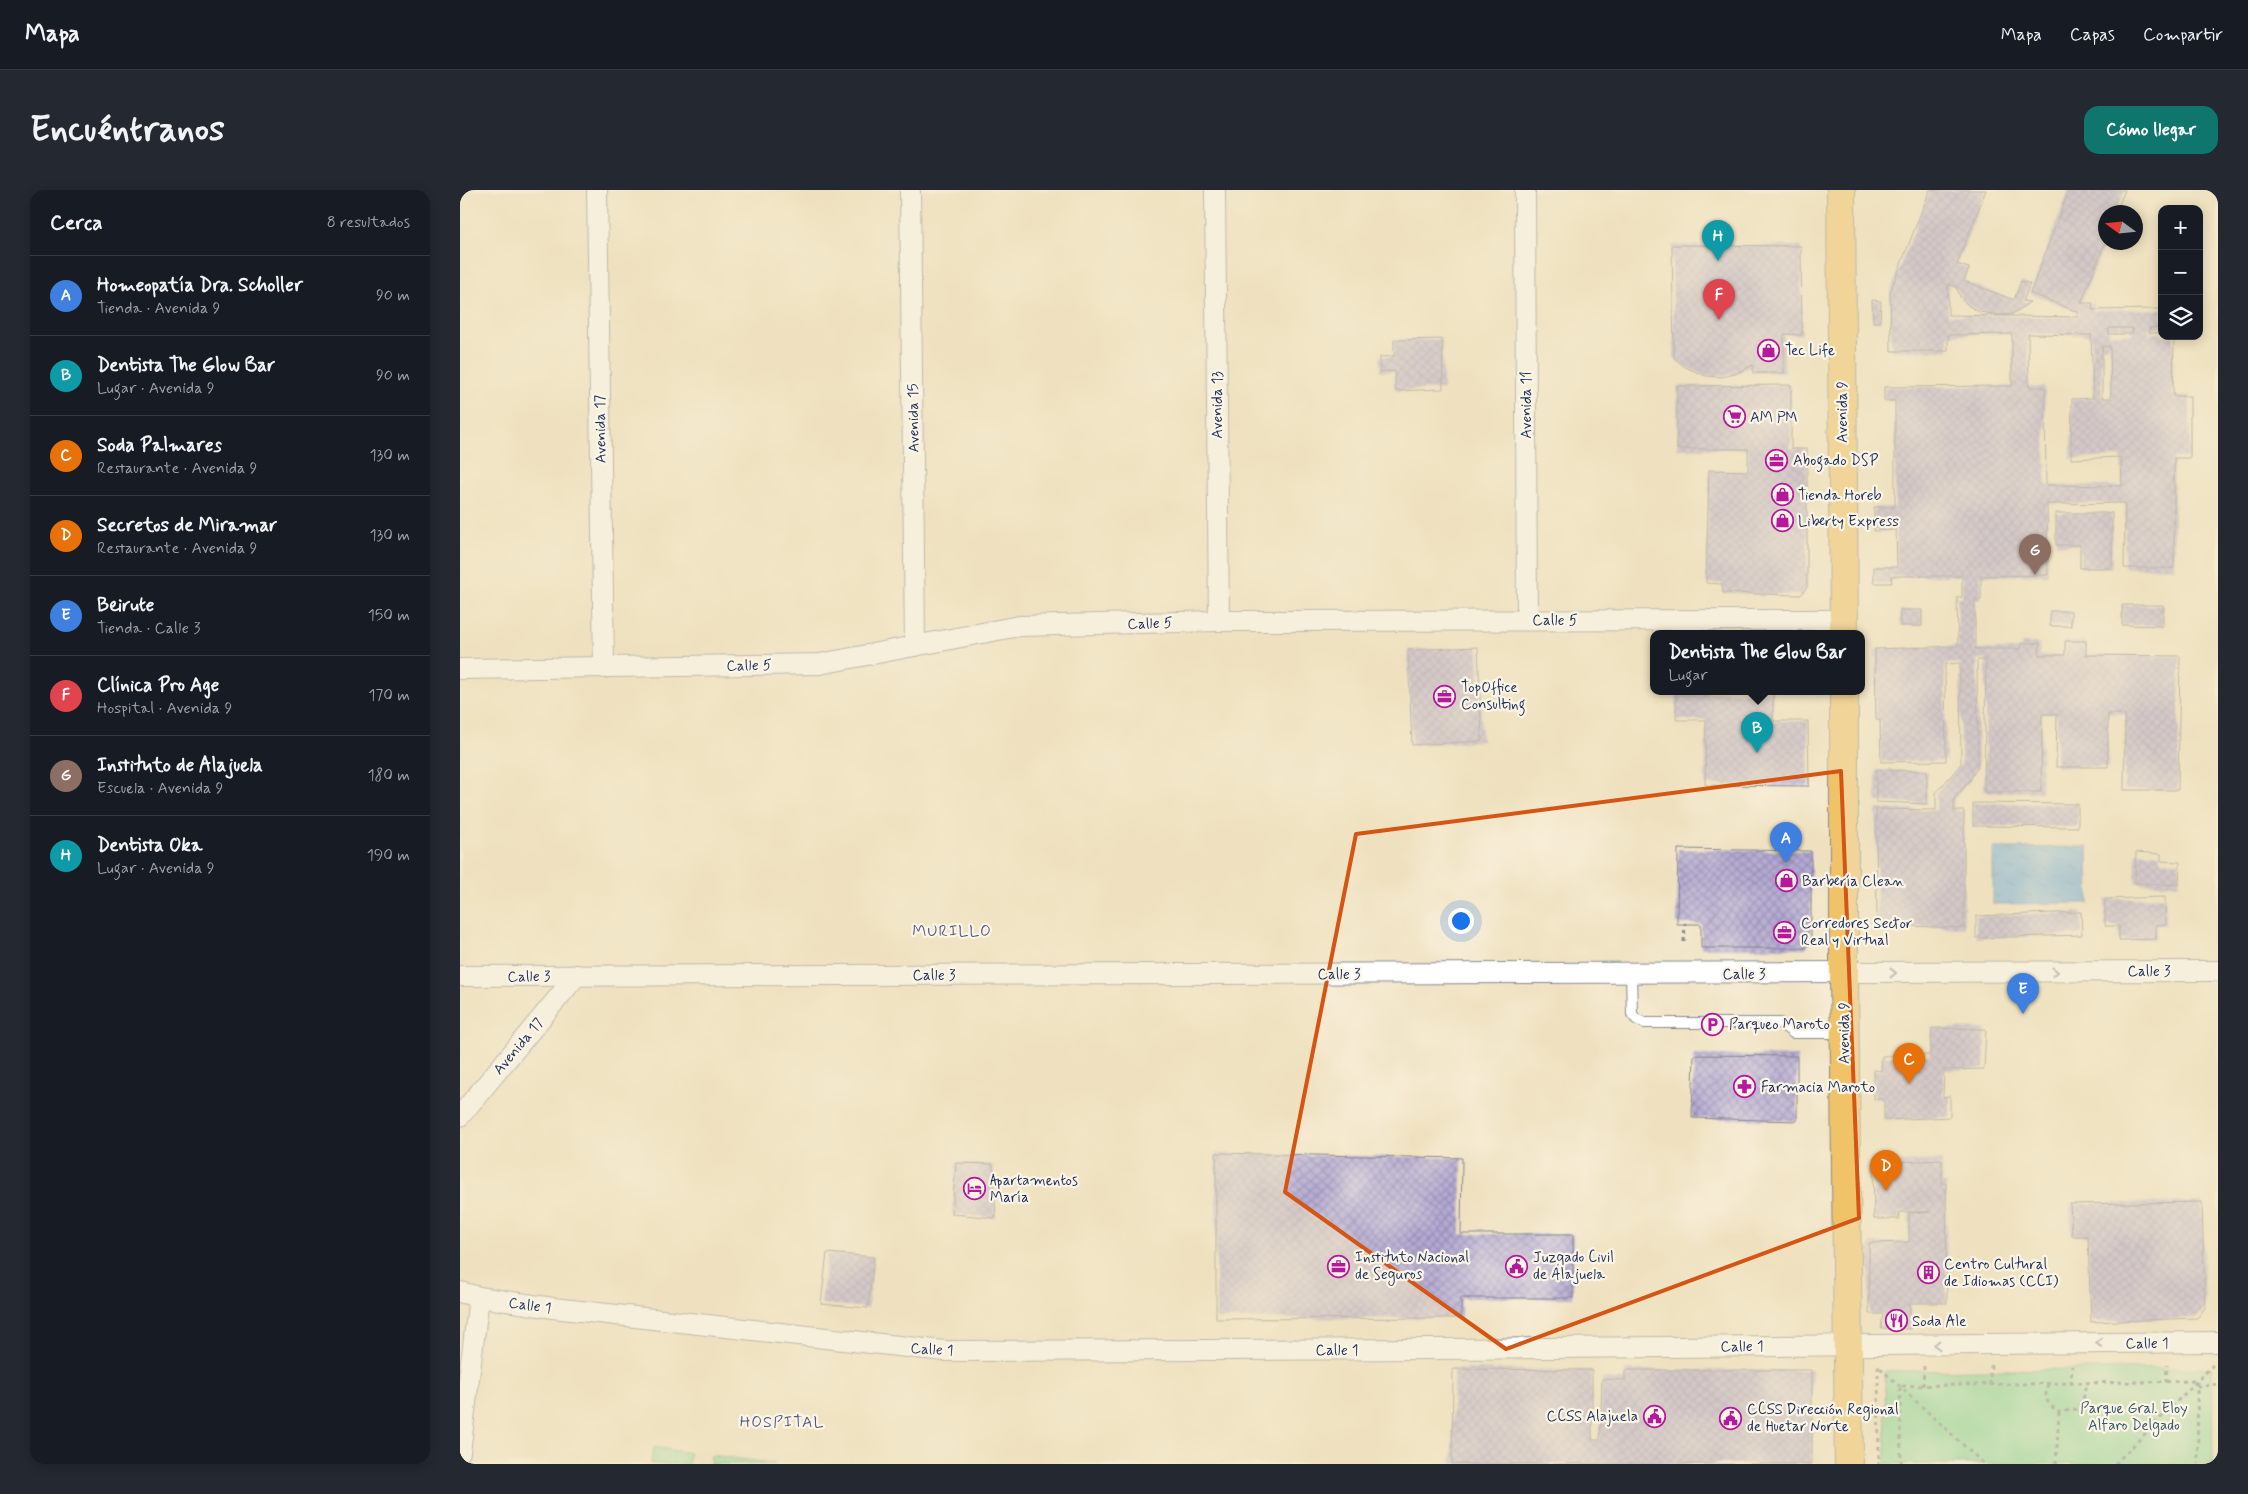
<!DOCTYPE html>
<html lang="es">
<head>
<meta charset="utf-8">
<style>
	:root { --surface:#171b24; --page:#242831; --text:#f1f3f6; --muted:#9ea1a6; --line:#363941; --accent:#0f766e }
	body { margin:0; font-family:Mynerve,sans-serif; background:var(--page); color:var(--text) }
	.controls { position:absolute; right:15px; top:15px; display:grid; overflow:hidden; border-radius:10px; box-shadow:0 2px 12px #0003 }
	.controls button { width:45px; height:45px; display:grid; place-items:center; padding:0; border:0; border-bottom:1px solid var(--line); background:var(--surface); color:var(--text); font:25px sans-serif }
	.compass { position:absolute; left:1638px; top:15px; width:45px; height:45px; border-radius:50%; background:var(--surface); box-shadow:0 2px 12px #0003; rotate:285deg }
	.you { position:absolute; left:1000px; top:730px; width:18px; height:18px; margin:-12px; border:4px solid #fff; border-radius:50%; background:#1a73e8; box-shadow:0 0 0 8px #1a73e833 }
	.badge { display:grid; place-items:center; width:32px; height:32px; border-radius:50%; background:var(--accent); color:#fff; font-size:16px; font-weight:700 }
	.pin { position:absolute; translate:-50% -41px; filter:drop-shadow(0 1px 2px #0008) }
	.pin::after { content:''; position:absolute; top:26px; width:18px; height:15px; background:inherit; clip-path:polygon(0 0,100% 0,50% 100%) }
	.popup { position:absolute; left:1190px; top:440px; width:215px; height:65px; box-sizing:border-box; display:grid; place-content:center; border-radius:10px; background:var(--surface); filter:drop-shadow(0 1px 4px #0005); font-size:16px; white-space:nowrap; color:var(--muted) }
	.popup b { font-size:19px; color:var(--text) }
	.popup::after { content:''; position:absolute; left:50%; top:100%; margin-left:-10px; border:10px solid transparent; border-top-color:var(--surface) }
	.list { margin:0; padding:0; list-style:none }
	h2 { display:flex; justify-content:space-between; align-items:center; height:65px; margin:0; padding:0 20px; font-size:21px }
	h2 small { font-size:16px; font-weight:400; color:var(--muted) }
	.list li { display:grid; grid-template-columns:32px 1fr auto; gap:15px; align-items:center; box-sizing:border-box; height:80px; padding:0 20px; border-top:1px solid var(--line) }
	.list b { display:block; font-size:19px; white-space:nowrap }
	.list p { margin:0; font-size:16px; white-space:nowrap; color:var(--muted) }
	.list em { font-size:16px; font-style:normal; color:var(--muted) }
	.icon { flex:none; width:28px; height:28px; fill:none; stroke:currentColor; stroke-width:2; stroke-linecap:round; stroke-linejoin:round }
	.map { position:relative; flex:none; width:1758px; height:1274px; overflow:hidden; border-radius:15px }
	header { display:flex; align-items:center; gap:30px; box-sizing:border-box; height:70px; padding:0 25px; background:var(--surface); border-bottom:1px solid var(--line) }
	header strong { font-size:24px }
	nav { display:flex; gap:28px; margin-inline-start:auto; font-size:18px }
	.intro { display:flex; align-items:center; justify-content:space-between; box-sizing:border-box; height:120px; padding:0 30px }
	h1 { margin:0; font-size:35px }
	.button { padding:12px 22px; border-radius:15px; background:var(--accent); color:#fff; font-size:18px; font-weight:700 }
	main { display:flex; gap:30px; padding:0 30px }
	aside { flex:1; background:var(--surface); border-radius:15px; box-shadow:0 2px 12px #0003 }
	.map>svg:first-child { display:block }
	.grass { fill:url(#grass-dots); stroke:#4f847c }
	.park { fill:#83d89b; stroke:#4f847c }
	.water { fill:url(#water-ripples); stroke:#426d9e }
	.building { fill:url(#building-cross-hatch); fill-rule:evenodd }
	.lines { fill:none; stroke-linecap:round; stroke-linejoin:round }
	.lane-casing { stroke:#85888f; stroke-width:12 }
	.street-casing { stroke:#85888f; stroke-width:22 }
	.primary-casing { stroke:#85888f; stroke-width:30 }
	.path { stroke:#85888f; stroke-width:3; stroke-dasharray:4 4; stroke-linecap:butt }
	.lane { stroke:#fff; stroke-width:10 }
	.street { stroke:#fff; stroke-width:20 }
	.primary { stroke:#f1c369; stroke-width:28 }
	.oneway { stroke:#8d97ae }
	.marked { fill:none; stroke:#d45514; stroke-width:4; stroke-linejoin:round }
	.labels { text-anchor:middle; stroke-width:4.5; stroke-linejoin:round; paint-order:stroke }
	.poi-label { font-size:15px; fill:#1b2f5e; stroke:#fcf5e5; text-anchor:start }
	.street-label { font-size:15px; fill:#1b2f5e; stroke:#fcf5e5 }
	.park-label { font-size:15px; fill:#35596d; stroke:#fcf5e5 }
	.neighbourhood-label { font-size:16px; letter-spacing:1px; fill:#505a87; stroke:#fcf5e5 }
</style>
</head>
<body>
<header>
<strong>Mapa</strong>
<nav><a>Mapa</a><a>Capas</a><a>Compartir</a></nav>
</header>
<div class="intro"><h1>Encuéntranos</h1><a class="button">Cómo llegar</a></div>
<main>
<aside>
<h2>Cerca<small>8 resultados</small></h2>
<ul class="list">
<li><span class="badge" style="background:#3f7fe0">A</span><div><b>Homeopatía Dra. Scholler</b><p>Tienda · Avenida 9</p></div><em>90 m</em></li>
<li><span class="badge" style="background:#0f9aa8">B</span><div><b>Dentista The Glow Bar</b><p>Lugar · Avenida 9</p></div><em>90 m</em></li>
<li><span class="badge" style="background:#e8710a">C</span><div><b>Soda Palmares</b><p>Restaurante · Avenida 9</p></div><em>130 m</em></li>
<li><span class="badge" style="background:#e8710a">D</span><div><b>Secretos de Miramar</b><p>Restaurante · Avenida 9</p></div><em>130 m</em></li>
<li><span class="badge" style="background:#3f7fe0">E</span><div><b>Beirute</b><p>Tienda · Calle 3</p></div><em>150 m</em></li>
<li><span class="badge" style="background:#e0444e">F</span><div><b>Clínica Pro Age</b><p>Hospital · Avenida 9</p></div><em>170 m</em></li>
<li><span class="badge" style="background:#8d6e63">G</span><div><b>Instituto de Alajuela</b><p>Escuela · Avenida 9</p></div><em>180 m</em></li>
<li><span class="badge" style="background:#0f9aa8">H</span><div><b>Dentista Oka</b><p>Lugar · Avenida 9</p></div><em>190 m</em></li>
</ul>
</aside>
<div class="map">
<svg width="1758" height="1274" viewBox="0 0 1758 1274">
	<defs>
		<pattern id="grass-dots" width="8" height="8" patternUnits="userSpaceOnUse" patternTransform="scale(1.25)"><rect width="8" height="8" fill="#83d89b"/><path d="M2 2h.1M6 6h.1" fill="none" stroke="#71ba88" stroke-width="1.8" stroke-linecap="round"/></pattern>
		<pattern id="water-ripples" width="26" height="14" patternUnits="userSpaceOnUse" patternTransform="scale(1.25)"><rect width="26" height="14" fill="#6aabde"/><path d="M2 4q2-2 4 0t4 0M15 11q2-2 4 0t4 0" fill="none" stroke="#568cb7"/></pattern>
		<pattern id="building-cross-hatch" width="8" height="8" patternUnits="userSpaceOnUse" patternTransform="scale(1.25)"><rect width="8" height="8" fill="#b3a9d3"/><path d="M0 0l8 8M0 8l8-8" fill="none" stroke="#918aae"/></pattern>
	</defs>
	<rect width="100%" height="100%" fill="#fcf5e5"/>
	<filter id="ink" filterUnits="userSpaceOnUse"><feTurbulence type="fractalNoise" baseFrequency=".02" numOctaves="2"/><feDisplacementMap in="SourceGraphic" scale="10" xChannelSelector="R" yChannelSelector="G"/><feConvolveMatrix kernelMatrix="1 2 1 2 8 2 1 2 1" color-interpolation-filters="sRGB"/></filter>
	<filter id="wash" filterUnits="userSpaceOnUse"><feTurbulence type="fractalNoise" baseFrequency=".0096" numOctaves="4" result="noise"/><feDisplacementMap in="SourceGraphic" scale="20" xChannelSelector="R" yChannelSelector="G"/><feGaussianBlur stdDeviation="1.12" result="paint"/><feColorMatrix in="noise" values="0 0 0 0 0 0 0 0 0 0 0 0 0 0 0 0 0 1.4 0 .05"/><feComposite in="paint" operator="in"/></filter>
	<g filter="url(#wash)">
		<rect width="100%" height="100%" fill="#efe1c0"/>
		<g class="grass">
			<path d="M194,1257L230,1263L228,1274H191Z"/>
			<path d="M251,1265L317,1274H250Z"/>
		</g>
		<path class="park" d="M1752,1178L1753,1274H1426L1425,1181Z"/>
		<path class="water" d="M1628,657L1629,713L1533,714V658Z"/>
		<g id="blocks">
			<g class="building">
				<path d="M1470,0H1526L1497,74L1509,78L1504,91L1554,110L1561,91L1570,94L1563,111L1570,112L1552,124L1541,125L1519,122L1509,116L1501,108L1496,97L1489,94L1488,99V125L1618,127V122L1570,103L1609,0H1665L1656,22H1646V50L1621,113H1633L1632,120L1702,119V137L1689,138V143H1702V146H1714L1713,206H1730V268H1714V378H1664L1665,313L1587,314L1588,385L1521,386V410H1515V459H1561V453H1580L1579,465H1605V451H1626V465L1720,466L1718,600H1664L1665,524H1648V577H1596L1597,524H1582L1581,602H1524L1526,470H1517L1518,576L1510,590L1494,609V621H1504V738L1417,735L1416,619L1476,620V603L1501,574L1500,473L1485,474L1486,571L1421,572L1420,530H1416L1415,459L1498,456L1497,407H1502V386H1431L1432,393H1414V377H1437L1436,340L1414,341V317H1435V211H1424V197L1552,196V144L1488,145V161H1431L1430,102ZM1649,138H1673L1672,144H1649ZM1568,144L1631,145L1633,208L1612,209L1611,269L1661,267L1662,296L1586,295L1585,197H1569ZM1650,156L1651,208H1642V157Z"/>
				<path d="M1212,55L1341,56L1342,145L1324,144V183H1293V175L1275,184L1261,187L1246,186L1225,177L1214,168Z"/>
				<path d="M1412,110L1421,111L1420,132H1413Z"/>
				<path d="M982,149L983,199L935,201V181L920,182V167L934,166V150Z"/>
				<path d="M1331,195V259H1347V397L1341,405L1263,403L1262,394L1246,393L1249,280L1288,281V259H1217V196Z"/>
				<path d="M1596,323H1652V378H1620V355H1596Z"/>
				<path d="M1662,415H1703V436L1662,435Z"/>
				<rect x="1440" y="420" width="22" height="16"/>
				<rect x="1590" y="421" width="21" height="15"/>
				<path d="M1018,457L1022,551L952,555L948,460Z"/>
				<path d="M1216,502H1313V531H1348L1349,596L1245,595L1246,530H1216Z"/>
				<path d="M1416,580L1467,581V614L1416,612Z"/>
				<path d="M1513,613L1618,614V637L1513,636Z"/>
				<path d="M1218,659L1351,661V751L1346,758H1241V734H1217Z"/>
				<path d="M1676,662L1701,664V671L1720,672L1719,695L1675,693Z"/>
				<path d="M1705,707L1706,735H1696V749L1659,750V736H1645V709Z"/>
				<path d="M1621,722L1622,745L1516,748V726Z"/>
				<path d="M1472,838L1526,839L1524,879L1484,880L1483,907L1490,906V927L1424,930V909H1414V880L1421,881L1422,866L1470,865Z"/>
				<path d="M1234,865L1337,866V931L1232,928Z"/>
				<path d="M756,963L1002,968L1001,1044H1113V1108H1001V1128L756,1129Z"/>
				<path d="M1482,970V993H1486L1487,1113H1450V1139L1421,1138L1423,1124H1409V1053L1449,1052V1023L1470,1022H1439L1440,1029H1414L1413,973Z"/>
				<path d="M496,973L533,974L536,1028L492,1024Z"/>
				<path d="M1742,1012L1745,1118L1737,1128L1631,1132L1628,1046H1612L1610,1014Z"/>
				<path d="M367,1063L414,1067L408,1118L361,1114Z"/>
				<path d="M993,1179L1132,1180V1250H1140L1142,1189L1165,1190V1180H1352V1274H992Z"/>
			</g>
		</g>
	</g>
	<g filter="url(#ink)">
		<use href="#blocks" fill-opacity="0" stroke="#85888f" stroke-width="1"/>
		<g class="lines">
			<defs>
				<path id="lane" d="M1171,784L1172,824L1176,829L1184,833H1320L1333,843H1384"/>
				<g id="street">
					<path d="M137,0L144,478"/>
					<path d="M450,0L455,456"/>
					<path d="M755,0L759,431"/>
					<path d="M1065,0L1067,430"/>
					<path d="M0,479L360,474L559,436L759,431L1384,430"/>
					<path d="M0,786L1758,781"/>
					<path d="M0,926L117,785"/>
					<path d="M0,1102L19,1107L93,1118L484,1161L981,1159L1758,1152"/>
					<path d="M0,1262L19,1107"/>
				</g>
				<g id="primary">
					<path d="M1381,0L1384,444"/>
					<path d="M1384,502V783L1389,1274"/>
				</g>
			</defs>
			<use href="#lane" class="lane-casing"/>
			<use href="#street" class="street-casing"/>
			<use href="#primary" class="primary-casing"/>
			<g class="path">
				<path d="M1224,752L1225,733"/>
				<path d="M1418,1176L1419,1274"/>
				<path d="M1420,1178L1524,1274"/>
				<path d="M1706,1192L1707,1175"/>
				<path d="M1588,1194C1583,1210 1587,1213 1599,1222L1617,1219L1625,1204V1193"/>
				<path d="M1611,1194L1612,1176"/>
				<path d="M1530,1195L1531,1175"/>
				<path d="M1463,1196L1464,1176"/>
				<path d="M1737,1197L1758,1194"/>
				<path d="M1441,1274L1440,1196L1737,1191L1738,1274"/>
				<path d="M1596,1274L1599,1222"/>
				<path d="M1655,1274L1753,1175"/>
			</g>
			<use href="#lane" class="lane"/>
			<use href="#street" class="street"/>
			<use href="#primary" class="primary"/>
		</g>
		<defs><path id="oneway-chevron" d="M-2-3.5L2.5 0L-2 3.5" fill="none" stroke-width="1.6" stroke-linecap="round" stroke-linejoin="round" transform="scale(1.25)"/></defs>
		<g class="oneway">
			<use href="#oneway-chevron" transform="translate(1595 782)"/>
			<use href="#oneway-chevron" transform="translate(1433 783)"/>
			<use href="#oneway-chevron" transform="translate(1639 1153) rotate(179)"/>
			<use href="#oneway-chevron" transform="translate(1477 1155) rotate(179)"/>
		</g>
	</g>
	<path d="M0 0H1758V1274H0ZM1381,581L1399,1028L1046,1159L825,1002L896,644Z" fill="#efe1c0" fill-opacity=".55" fill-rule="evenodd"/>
	<path class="marked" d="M1381,581L1399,1028L1046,1159L825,1002L896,644Z"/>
	<defs>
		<symbol id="shop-ring" viewBox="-11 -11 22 22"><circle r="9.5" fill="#fcf5e5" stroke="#b5179e" stroke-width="1.5"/><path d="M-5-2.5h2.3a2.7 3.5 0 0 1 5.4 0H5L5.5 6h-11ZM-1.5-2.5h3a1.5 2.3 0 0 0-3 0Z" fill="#b5179e"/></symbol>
		<symbol id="supermarket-ring" viewBox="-11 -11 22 22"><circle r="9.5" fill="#fcf5e5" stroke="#b5179e" stroke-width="1.5"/><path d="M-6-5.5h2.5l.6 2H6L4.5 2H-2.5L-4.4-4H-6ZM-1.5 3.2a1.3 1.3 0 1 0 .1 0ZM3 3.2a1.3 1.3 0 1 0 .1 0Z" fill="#b5179e"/></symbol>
		<symbol id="office-ring" viewBox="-11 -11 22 22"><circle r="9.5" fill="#fcf5e5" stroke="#b5179e" stroke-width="1.5"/><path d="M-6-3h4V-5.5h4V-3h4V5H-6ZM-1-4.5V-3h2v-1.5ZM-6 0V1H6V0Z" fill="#b5179e"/></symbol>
		<symbol id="parking-ring" viewBox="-11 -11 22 22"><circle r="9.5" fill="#fcf5e5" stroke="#b5179e" stroke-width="1.5"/><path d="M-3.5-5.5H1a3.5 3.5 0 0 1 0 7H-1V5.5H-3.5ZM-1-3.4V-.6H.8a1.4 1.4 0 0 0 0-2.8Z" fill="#b5179e"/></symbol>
		<symbol id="pharmacy-ring" viewBox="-11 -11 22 22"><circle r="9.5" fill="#fcf5e5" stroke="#b5179e" stroke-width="1.5"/><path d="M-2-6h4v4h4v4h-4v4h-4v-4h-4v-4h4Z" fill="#b5179e"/></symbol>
		<symbol id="hotel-ring" viewBox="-11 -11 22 22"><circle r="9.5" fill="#fcf5e5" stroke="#b5179e" stroke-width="1.5"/><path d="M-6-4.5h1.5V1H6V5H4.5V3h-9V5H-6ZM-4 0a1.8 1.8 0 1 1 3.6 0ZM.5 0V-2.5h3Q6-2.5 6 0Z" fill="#b5179e"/></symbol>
		<symbol id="civic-ring" viewBox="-11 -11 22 22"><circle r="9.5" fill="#fcf5e5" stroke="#b5179e" stroke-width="1.5"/><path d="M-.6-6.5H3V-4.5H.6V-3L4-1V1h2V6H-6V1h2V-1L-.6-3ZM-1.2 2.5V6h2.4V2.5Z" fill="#b5179e"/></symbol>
		<symbol id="building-ring" viewBox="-11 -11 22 22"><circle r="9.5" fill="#fcf5e5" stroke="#b5179e" stroke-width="1.5"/><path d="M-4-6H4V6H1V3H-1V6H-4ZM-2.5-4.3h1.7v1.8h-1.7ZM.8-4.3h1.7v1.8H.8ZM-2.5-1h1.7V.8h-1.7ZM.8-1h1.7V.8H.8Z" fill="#b5179e"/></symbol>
		<symbol id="restaurant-ring" viewBox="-11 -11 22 22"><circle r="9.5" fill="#fcf5e5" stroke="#b5179e" stroke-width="1.5"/><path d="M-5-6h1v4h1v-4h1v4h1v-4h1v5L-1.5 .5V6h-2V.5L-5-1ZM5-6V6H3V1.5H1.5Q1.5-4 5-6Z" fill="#b5179e"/></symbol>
	</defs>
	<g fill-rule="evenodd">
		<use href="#shop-ring" x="1296" y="148" width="25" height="25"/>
		<use href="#supermarket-ring" x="1262" y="214" width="25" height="25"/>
		<use href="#office-ring" x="1304" y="258" width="25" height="25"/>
		<use href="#shop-ring" x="1310" y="292" width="25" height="25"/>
		<use href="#shop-ring" x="1310" y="318" width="25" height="25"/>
		<use href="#office-ring" x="972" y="494" width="25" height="25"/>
		<use href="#shop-ring" x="1314" y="678" width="25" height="25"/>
		<use href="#office-ring" x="1312" y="730" width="25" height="25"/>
		<use href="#parking-ring" x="1240" y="822" width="25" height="25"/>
		<use href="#pharmacy-ring" x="1272" y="884" width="25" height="25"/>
		<use href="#hotel-ring" x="502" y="986" width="25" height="25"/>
		<use href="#office-ring" x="866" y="1064" width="25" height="25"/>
		<use href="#civic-ring" x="1044" y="1064" width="25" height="25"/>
		<use href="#building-ring" x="1456" y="1070" width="25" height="25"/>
		<use href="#restaurant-ring" x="1424" y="1118" width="25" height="25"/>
		<use href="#civic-ring" x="1182" y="1214" width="25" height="25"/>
		<use href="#civic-ring" x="1258" y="1216" width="25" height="25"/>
	</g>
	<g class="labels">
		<g class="poi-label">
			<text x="1325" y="165">Tec Life</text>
			<text x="1290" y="232">AM PM</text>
			<text x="1333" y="275">Abogado DSP</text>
			<text x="1338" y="310">Tienda Horeb</text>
			<text x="1338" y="336">Liberty Express</text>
			<text x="1001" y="502">TopOffice<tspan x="1001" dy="17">Consulting</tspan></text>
			<text x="1342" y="696">Barbería Clean</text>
			<text x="1341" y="738">Corredores Sector<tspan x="1341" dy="17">Real y Virtual</tspan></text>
			<text x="1269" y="839">Parqueo Maroto</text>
			<text x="1301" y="902">Farmacia Maroto</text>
			<text x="530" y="995">Apartamentos<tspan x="530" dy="17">María</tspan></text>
			<text x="895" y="1072">Instituto Nacional<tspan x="895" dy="17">de Seguros</tspan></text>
			<text x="1073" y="1072">Juzgado Civil<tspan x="1073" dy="17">de Alajuela</tspan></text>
			<text x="1484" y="1079">Centro Cultural<tspan x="1484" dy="17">de Idiomas (CCI)</tspan></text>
			<text x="1452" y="1136">Soda Ale</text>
			<text x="1287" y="1224">CCSS Dirección Regional<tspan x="1287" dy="17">de Huetar Norte</tspan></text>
			<text x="1178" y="1231" text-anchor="end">CCSS Alajuela</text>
		</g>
		<g class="street-label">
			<text transform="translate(757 215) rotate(-90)" y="5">Avenida 13</text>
			<text transform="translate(1066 215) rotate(-90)" y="5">Avenida 11</text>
			<text transform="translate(1382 222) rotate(-90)" y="5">Avenida 9</text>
			<text transform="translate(453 228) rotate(-91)" y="5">Avenida 15</text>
			<text transform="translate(140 239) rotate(-91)" y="5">Avenida 17</text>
			<text x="1095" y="435">Calle 5</text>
			<text transform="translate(690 433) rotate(-2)" y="5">Calle 5</text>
			<text transform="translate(289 475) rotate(-1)" y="5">Calle 5</text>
			<text x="1689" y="786">Calle 3</text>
			<text x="879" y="789">Calle 3</text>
			<text x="1284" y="789">Calle 3</text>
			<text x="474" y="790">Calle 3</text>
			<text transform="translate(69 786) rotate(-1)" y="5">Calle 3</text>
			<text transform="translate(1384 843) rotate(-90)" y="5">Avenida 9</text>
			<text transform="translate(58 856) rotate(-50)" y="5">Avenida 17</text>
			<text transform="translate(70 1115) rotate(8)" y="5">Calle 1</text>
			<text transform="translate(1687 1153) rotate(-1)" y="5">Calle 1</text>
			<text transform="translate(1282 1156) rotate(-1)" y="5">Calle 1</text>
			<text transform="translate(472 1159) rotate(3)" y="5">Calle 1</text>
			<text x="877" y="1165">Calle 1</text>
		</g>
		<g class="park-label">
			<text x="1674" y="1223">Parque Gral. Eloy<tspan x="1674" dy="17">Alfaro Delgado</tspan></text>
		</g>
		<g class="neighbourhood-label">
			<text x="492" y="746">MURILLO</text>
			<text x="322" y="1237">HOSPITAL</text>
		</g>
	</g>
</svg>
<div class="controls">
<button>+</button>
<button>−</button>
<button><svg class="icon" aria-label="layers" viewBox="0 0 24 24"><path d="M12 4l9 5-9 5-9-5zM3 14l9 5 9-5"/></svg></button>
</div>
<svg class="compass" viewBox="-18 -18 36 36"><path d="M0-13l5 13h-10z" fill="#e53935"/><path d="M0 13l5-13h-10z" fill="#9ea1a6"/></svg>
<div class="you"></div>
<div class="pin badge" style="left:1326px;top:673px;background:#3f7fe0">A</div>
<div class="pin badge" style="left:1297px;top:563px;background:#0f9aa8">B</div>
<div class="popup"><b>Dentista The Glow Bar</b>Lugar</div>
<div class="pin badge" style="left:1449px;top:894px;background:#e8710a">C</div>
<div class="pin badge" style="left:1426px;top:1001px;background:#e8710a">D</div>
<div class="pin badge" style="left:1563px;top:824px;background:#3f7fe0">E</div>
<div class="pin badge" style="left:1259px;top:130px;background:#e0444e">F</div>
<div class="pin badge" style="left:1575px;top:385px;background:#8d6e63">G</div>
<div class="pin badge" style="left:1258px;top:71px;background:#0f9aa8">H</div>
</div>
</main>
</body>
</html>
